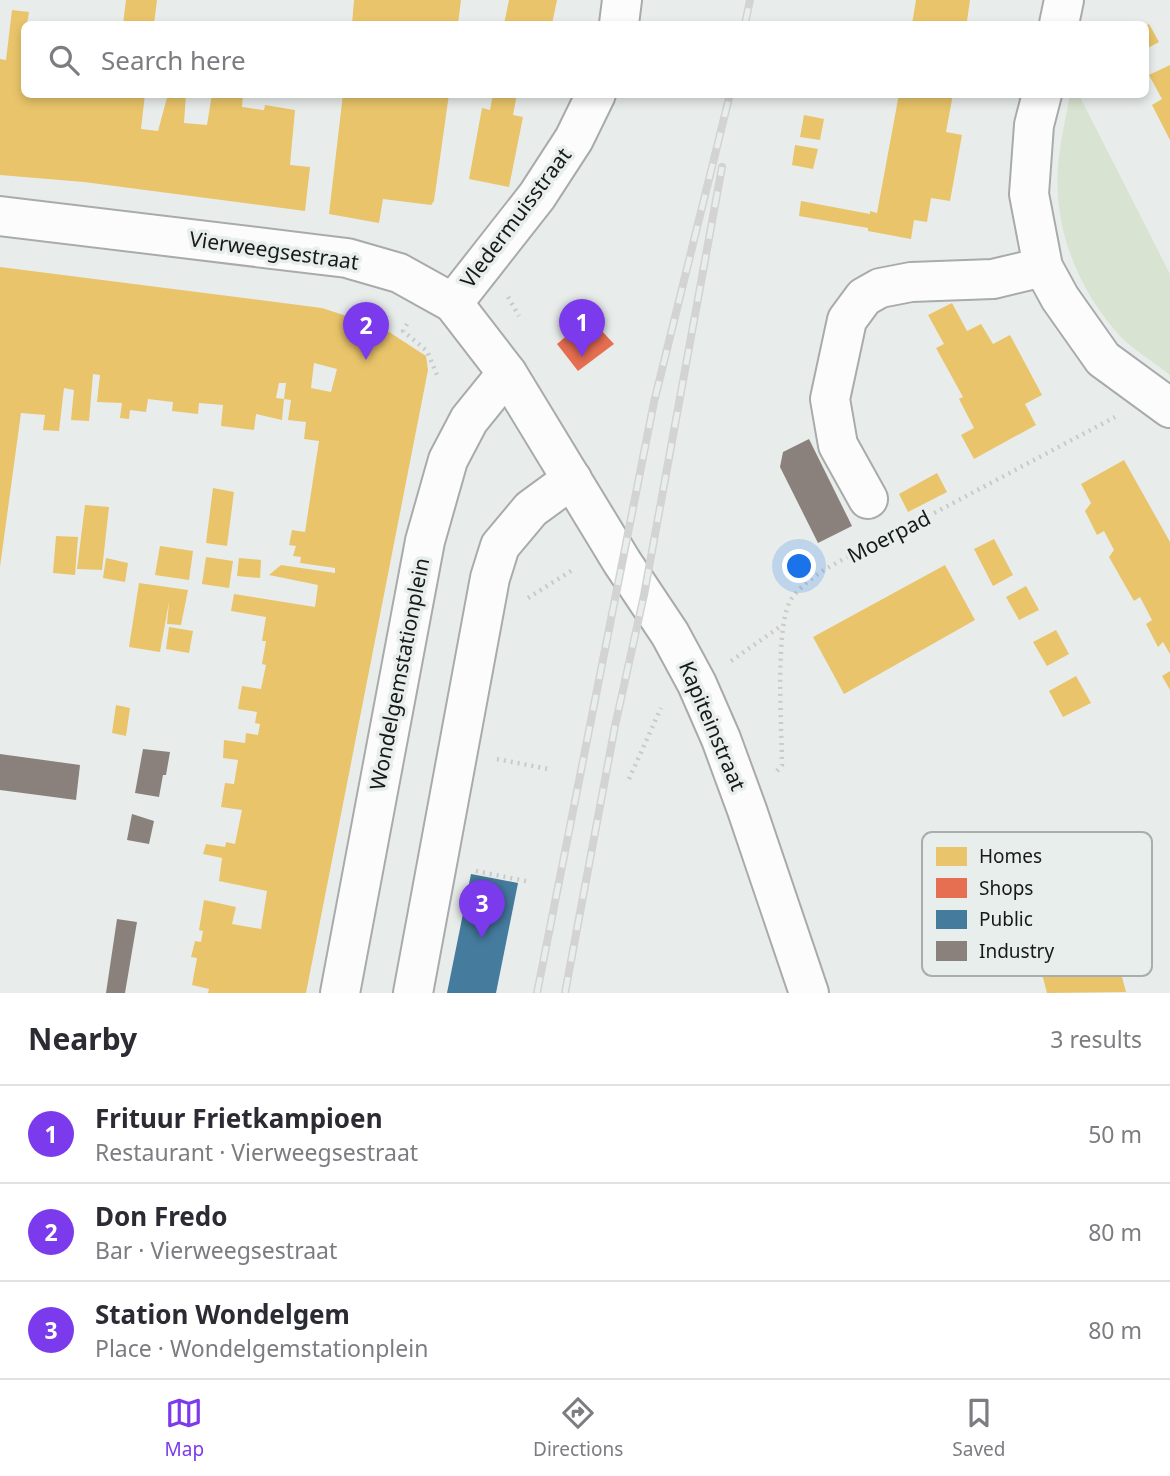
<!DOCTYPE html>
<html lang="en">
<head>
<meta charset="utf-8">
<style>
	:root { --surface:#fff; --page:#f7f7f7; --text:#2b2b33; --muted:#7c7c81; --line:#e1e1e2; --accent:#7c3aed }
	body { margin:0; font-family:"Noto Sans",sans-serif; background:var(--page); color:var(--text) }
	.you { position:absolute; left:800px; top:567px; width:24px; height:24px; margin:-18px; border:5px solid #fff; border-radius:50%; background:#1a73e8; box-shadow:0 0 0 10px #1a73e833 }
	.badge { display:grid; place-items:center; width:46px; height:46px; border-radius:50%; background:var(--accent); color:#fff; font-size:23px; font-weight:700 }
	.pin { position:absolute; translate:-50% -58px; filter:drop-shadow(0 2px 4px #0008) }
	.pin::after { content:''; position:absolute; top:37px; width:24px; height:21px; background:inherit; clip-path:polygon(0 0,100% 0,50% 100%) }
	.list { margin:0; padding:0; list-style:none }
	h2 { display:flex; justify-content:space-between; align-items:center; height:91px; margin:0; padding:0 28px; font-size:30px }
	h2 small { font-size:23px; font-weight:400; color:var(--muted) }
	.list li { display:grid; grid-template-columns:46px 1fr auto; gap:21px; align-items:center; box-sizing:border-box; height:98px; padding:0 28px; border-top:2px solid var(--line) }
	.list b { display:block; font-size:26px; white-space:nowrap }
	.list p { margin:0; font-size:23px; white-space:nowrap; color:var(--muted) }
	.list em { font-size:23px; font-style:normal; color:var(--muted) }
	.icon { flex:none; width:38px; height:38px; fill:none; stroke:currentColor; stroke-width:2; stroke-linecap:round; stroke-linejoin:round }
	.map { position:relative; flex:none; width:1170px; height:993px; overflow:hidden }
	.search { position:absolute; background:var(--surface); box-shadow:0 4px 10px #0003; left:21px; right:21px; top:21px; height:77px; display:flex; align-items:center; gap:18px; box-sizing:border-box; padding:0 24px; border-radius:10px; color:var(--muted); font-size:26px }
	.sheet { height:385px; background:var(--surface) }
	nav { display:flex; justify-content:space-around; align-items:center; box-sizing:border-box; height:98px; border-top:2px solid var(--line); background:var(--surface); font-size:19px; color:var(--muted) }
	nav a { display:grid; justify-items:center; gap:4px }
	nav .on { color:var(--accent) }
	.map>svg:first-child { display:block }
	.green { fill:#d9e3d1 }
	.homes { fill:#e9c46a; fill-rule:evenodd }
	.shops { fill:#e76f51 }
	.public { fill:#457b9d }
	.industry { fill:#8a817c }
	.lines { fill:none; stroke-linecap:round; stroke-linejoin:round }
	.street-casing { stroke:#a8abaa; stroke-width:42 }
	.secondary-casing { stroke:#a8abaa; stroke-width:42 }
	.path { stroke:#c9caca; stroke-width:4.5; stroke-dasharray:2 5; stroke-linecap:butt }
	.street { stroke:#fcfcfc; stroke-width:38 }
	.secondary { stroke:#fcfcfc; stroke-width:38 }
	.rail-casing { stroke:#d2d3d2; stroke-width:8 }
	.rail { stroke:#e7eeeb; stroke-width:5; stroke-dasharray:16; stroke-linecap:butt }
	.labels { text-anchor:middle; stroke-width:7; stroke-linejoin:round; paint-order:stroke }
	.street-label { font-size:21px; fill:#171a19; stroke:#e7eeeb }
	.key { fill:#e7eeeb; stroke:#a9aeac; stroke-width:2 }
	.key-label { font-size:19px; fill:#171a19 }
</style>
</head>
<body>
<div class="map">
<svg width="1170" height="993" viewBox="0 0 1170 993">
	<rect width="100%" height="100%" fill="#e8edeb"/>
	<path class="green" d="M1070,95H1079L1170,274V375C1154,362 1133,350 1119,335C1085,297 1061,247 1058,195C1055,162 1064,127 1070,95Z"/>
	<g class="homes">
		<path d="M126,0H157L154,24H123Z"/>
		<path d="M354,0H461L458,24H352Z"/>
		<path d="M509,0H557L552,24H504Z"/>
		<path d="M916,0H970L967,21L978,24H912Z"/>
		<path d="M12,10L29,12L27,24H24V94H96L112,98L113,94H145L141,129L158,131L168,94H186L184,123L207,125L212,94H243L242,107L264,110L265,105L295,110L290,165L310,167L305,211L84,182L0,175V59L6,60Z"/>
		<path d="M1149,24L1159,42L1146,49V26Z"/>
		<path d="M1170,65V140L1152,105L1162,99L1149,75Z"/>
		<path d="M343,94H449L434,201L431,205L383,199L379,223L329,214Z"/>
		<path d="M493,94H517L513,115L523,117L509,187L469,179L482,108L490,110Z"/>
		<path d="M899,94H953L946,132L962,135L950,201L931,198L927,222L914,220L911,239L868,231V228L799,216L801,201L870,214V211L877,213Z"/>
		<path d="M804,115L824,119L820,140L800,137Z"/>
		<path d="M795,145L818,149L813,169L792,165Z"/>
		<path d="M0,267L322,308L383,328L426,356L428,370L306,993H208L209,989L192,985L197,958L191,957L195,941L201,942L203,931L199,930L204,900L236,907L232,924L261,929L267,891L219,881L222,858L203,854L206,844L225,847L226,842L235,844L242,810L221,807L225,783L234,784L238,760L223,758L224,740L245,743L246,733L258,735L260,724L255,723L257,712L238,709L242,686L261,689L266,665L262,664L266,641H262L266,617L231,611L234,594L315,607L318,585L269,575L281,565L335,573V568L300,563L301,557L293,556L296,546L289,545L292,530L305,532L319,441L304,439L306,422L288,420L291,400L284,399L286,383H279L276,398L284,399L282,420L256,414L254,430L221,426L223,405L199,403L198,414L172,411L173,402L148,399L146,412L130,410L129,419L120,418L122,403L97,402L100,375L93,374L89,421L71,420L74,390L64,388L59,431L43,430L45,415L21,413L0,567ZM314,363L337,369L331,392L311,388Z"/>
		<path d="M952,303L967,331L981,324L993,344L1010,335L1042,395L1025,404L1036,425L974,459L961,435L974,428L959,399L963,397L936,348L944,344L928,315Z"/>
		<path d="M1124,460L1170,542V654L1163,642L1158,647L1146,624L1152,620L1140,597L1134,601L1109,557L1114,550L1104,531L1097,535L1085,511L1091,503L1081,484Z"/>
		<path d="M937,473L947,492L908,512L899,494Z"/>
		<path d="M213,488L234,492L227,546L206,543Z"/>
		<path d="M85,505L109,507L102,570L77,569Z"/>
		<path d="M56,536L78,537L75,575L53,573Z"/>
		<path d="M994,539L1013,575L993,586L974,549Z"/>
		<path d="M160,546L193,551L189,580L155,575Z"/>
		<path d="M206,557L233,561L229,588L202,584Z"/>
		<path d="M106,558L128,563L125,582L103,578Z"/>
		<path d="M239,558L261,560L260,578L237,576Z"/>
		<path d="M945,565L975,620L844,694L813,637Z"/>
		<path d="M139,583L188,590L181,625L167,624L169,602L160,652L129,647Z"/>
		<path d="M1026,586L1039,610L1019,620L1006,597Z"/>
		<path d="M169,627L193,631L189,653L166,649Z"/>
		<path d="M1056,630L1069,654L1047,666L1033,642Z"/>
		<path d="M1170,671V690L1162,676Z"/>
		<path d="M1076,676L1091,703L1063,717L1049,691Z"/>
		<path d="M116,705L130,708L126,736L112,733Z"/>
		<path d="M1051,863L1053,873L1092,863L1126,992L1047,993L1033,939L1027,942L1020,917L1025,915L1017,882L1027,879L1024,870Z"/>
	</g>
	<path class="shops" d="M589,317L614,344L578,371L557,344Z"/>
	<path class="public" d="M471,874L518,883L496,993H447Z"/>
	<g class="industry">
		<path d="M809,439L852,526L818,543L780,467L783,452Z"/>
		<path d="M143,749L170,752L166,775H163L159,797L135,793Z"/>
		<path d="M0,754L80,765L76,800L0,790Z"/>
		<path d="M132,814L154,821L149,844L127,840Z"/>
		<path d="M117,919L137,922L125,993H106Z"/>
	</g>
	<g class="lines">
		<defs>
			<g id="street">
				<path d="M619,24L622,0"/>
				<path d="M1059,24L1064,0"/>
				<path d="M1042,94L1034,125L1029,194L1043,267L1060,298L1103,359L1170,408"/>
				<path d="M453,303L537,196L574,139L596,94"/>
				<path d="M868,499L838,445L830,399L847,320L864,297L880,288L911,282L993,279L1043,267"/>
				<path d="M340,993L425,541L448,460L469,420L507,373"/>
				<path d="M413,993L490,578L500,546L531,509L572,479"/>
			</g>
			<path id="secondary" d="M0,216L347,258L399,273L453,303L507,373L622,562L670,634L697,684L721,739L747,810L809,993"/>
		</defs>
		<use href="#street" class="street-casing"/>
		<use href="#secondary" class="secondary-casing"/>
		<g class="path">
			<path d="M508,297L519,316"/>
			<path d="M407,324L403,331L427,351L437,375"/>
			<path d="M891,536L1115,417"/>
			<path d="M528,598L574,569"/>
			<path d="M731,661L781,626"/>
			<path d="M497,759L548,769"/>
			<path d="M777,771L782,765C782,730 774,622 792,598C813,570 853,555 883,540"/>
			<path d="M629,779L661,708"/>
			<path d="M476,871L526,881"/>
		</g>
		<use href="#street" class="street"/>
		<use href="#secondary" class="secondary"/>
		<defs>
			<g id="rail">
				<path d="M745,24L750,0"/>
				<path d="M537,993L654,402L730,94"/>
				<path d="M565,993L615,726L644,595L722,167"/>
			</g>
		</defs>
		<use href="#rail" class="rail-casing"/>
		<use href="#rail" class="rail"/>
	</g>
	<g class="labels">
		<g class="street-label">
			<text transform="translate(516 218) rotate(-53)" y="7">Vledermuisstraat</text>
			<text transform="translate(274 251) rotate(8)" y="7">Vierweegsestraat</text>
			<text transform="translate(889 537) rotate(-27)" y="7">Moerpad</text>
			<text transform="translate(400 674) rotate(-79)" y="7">Wondelgemstationplein</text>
			<text transform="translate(712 726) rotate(67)" y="7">Kapiteinstraat</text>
		</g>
	</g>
	<rect x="922" y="832" width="230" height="144" rx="10" class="key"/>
	<rect x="936" y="847" width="31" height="19" fill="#e9c46a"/>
	<rect x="936" y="878" width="31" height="20" fill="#e76f51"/>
	<rect x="936" y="910" width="31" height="19" fill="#457b9d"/>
	<rect x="936" y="941" width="31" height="20" fill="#8a817c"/>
	<g class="key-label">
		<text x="979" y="863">Homes</text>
		<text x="979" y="895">Shops</text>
		<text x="979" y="926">Public</text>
		<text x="979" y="958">Industry</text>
	</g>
</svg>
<div class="you"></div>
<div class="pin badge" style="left:582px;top:357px">1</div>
<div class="pin badge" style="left:366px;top:360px">2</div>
<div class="pin badge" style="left:482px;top:938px">3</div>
<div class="search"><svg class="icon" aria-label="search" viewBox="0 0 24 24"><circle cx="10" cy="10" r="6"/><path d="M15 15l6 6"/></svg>Search here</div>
</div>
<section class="sheet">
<h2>Nearby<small>3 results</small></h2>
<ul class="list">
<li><span class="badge">1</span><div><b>Frituur Frietkampioen</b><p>Restaurant · Vierweegsestraat</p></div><em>50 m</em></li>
<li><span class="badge">2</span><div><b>Don Fredo</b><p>Bar · Vierweegsestraat</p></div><em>80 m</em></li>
<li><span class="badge">3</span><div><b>Station Wondelgem</b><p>Place · Wondelgemstationplein</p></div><em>80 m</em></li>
</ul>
</section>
<nav>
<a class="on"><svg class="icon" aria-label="map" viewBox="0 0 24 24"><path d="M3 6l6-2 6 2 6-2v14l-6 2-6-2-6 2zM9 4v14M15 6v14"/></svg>Map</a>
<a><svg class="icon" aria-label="directions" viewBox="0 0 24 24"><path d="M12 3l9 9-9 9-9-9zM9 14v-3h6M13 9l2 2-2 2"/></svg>Directions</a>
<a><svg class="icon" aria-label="saved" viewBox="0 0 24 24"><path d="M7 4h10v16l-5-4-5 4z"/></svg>Saved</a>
</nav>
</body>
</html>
